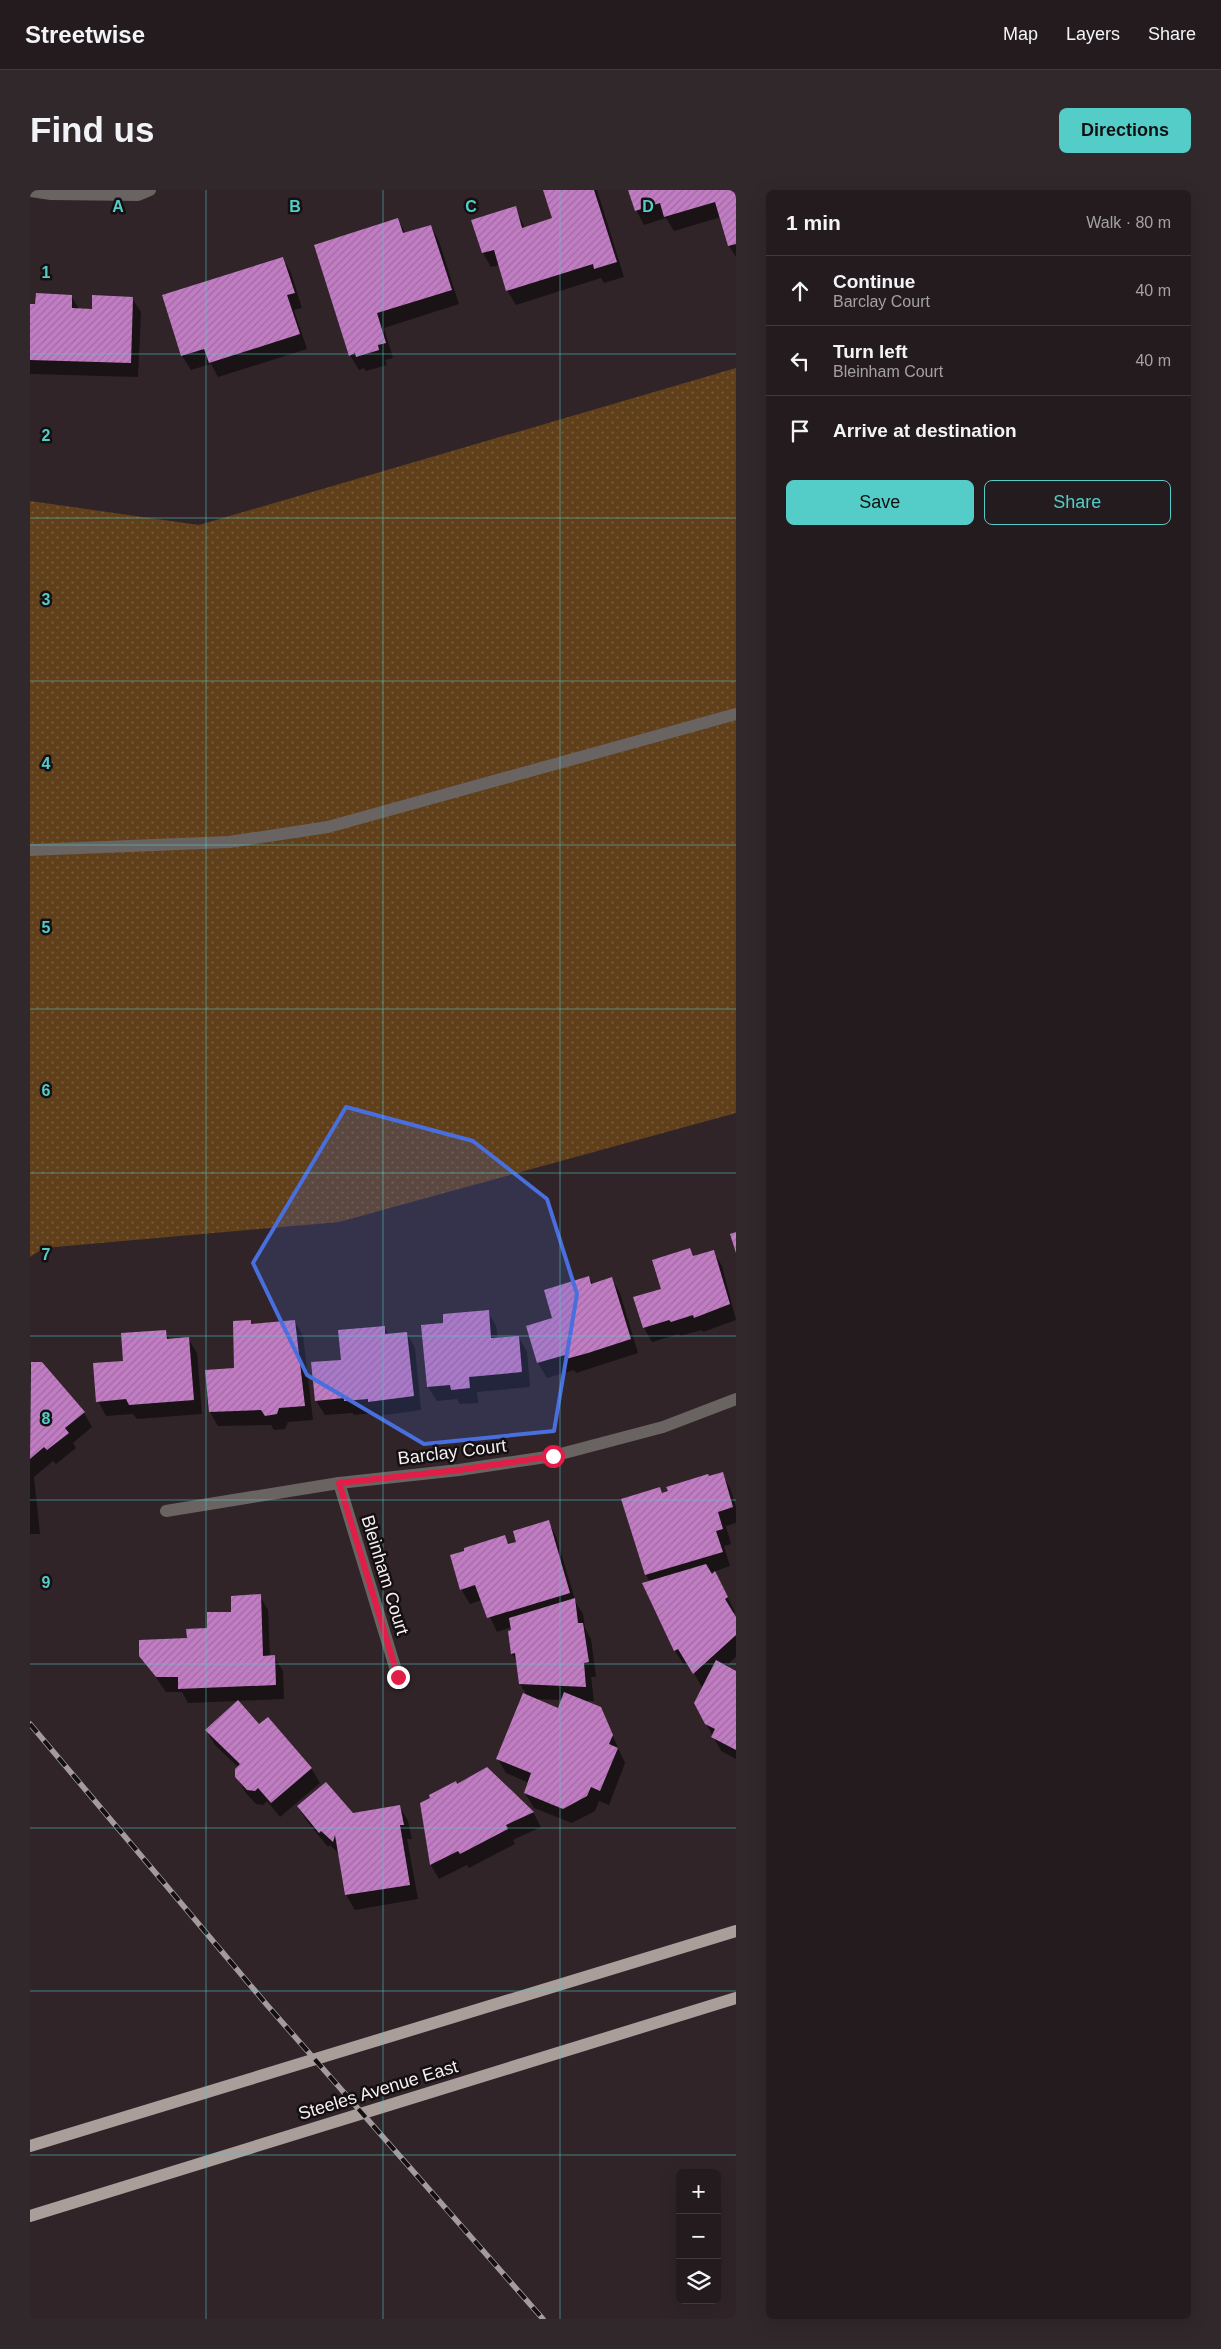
<!DOCTYPE html>
<html lang="en">
<head>
<meta charset="utf-8">
<style>
	:root { --surface:#241b1e; --page:#30282b; --text:#f1f3f6; --muted:#a3a1a4; --line:#41393c; --accent:#54cdc8 }
	body { margin:0; font-family:Arial,sans-serif; background:var(--page); color:var(--text) }
	.controls { position:absolute; right:15px; bottom:15px; display:grid; overflow:hidden; border-radius:8px; box-shadow:0 5px 20px #0002 }
	.controls button { width:45px; height:45px; display:grid; place-items:center; padding:0; border:0; border-bottom:1px solid var(--line); background:var(--surface); color:var(--text); font:25px sans-serif }
	.stop { position:absolute; width:15px; height:15px; margin:-11px; border:4px solid #e11d48; border-radius:50%; background:#fff }
	.stop.end { background:#e11d48; border-color:#fff; box-shadow:0 1px 5px #0008 }
	.list { margin:0; padding:0; list-style:none }
	h2 { display:flex; justify-content:space-between; align-items:center; height:65px; margin:0; padding:0 20px; font-size:21px }
	h2 small { font-size:16px; font-weight:400; color:var(--muted) }
	.list li { display:grid; grid-template-columns:32px 1fr auto; gap:15px; align-items:center; box-sizing:border-box; height:70px; padding:0 20px; border-top:1px solid var(--line) }
	.list b { display:block; font-size:19px; white-space:nowrap }
	.list p { margin:0; font-size:16px; white-space:nowrap; color:var(--muted) }
	.list em { font-size:16px; font-style:normal; color:var(--muted) }
	.actions { display:flex; gap:10px; padding:15px 20px }
	.actions a { flex:1; padding:11px 0; border:1px solid var(--accent); border-radius:8px; text-align:center; font-size:18px; color:var(--accent) }
	.actions .main { background:var(--accent); color:#111 }
	.icon { flex:none; width:28px; height:28px; fill:none; stroke:currentColor; stroke-width:2; stroke-linecap:round; stroke-linejoin:round }
	.map { position:relative; flex:none; width:706px; height:2129px; overflow:hidden; border-radius:8px }
	header { display:flex; align-items:center; gap:30px; box-sizing:border-box; height:70px; padding:0 25px; background:var(--surface); border-bottom:1px solid var(--line) }
	header strong { font-size:24px }
	nav { display:flex; gap:28px; margin-inline-start:auto; font-size:18px }
	.intro { display:flex; align-items:center; justify-content:space-between; box-sizing:border-box; height:120px; padding:0 30px }
	h1 { margin:0; font-size:35px }
	.button { padding:12px 22px; border-radius:8px; background:var(--accent); color:#111; font-size:18px; font-weight:700 }
	main { display:flex; gap:30px; padding:0 30px }
	aside { flex:1; background:var(--surface); border-radius:8px; box-shadow:0 5px 20px #0002 }
	.map>svg:first-child { display:block }
	.grass { fill:url(#grass-dots) }
	.shadow { fill:#0007; fill-rule:evenodd }
	.building { fill:url(#building-hatch) }
	.lines { fill:none; stroke-linecap:round; stroke-linejoin:round }
	.minor { stroke:#696362; stroke-width:12 }
	.major { stroke:#aa9e9b; stroke-width:12 }
	.rail-casing { stroke:#a49b9d; stroke-width:5.5 }
	.rail { stroke:#140f11; stroke-width:4; stroke-dasharray:11; stroke-linecap:butt }
	.route { stroke:#e11d48; stroke-width:6 }
	.marked { fill:#496edd; fill-opacity:0.2; stroke:#496edd; stroke-width:4; stroke-linejoin:round }
	.grid { fill:none; stroke:#54cdc8; stroke-width:1; stroke-opacity:0.55 }
	.labels { text-anchor:middle; stroke-width:5; stroke-linejoin:round; paint-order:stroke }
	.street-label { font-size:18px; fill:#f7eff1; stroke:#140f11 }
	.grid-label { font-size:16px; text-anchor:middle; font-weight:bold; fill:#54cdc8; stroke:#140f11; stroke-width:5; stroke-linejoin:round; paint-order:stroke }
</style>
</head>
<body>
<header>
<strong>Streetwise</strong>
<nav><a>Map</a><a>Layers</a><a>Share</a></nav>
</header>
<div class="intro"><h1>Find us</h1><a class="button">Directions</a></div>
<main>
<div class="map">
<svg width="706" height="2129" viewBox="0 0 706 2129">
	<defs>
		<pattern id="grass-dots" width="8" height="8" patternUnits="userSpaceOnUse" patternTransform="scale(1.25)"><rect width="8" height="8" fill="#603f1b"/><path d="M2 2h.1M6 6h.1" fill="none" stroke="#785b3d" stroke-width="1.8" stroke-linecap="round"/></pattern>
		<pattern id="building-hatch" width="6" height="6" patternUnits="userSpaceOnUse" patternTransform="scale(1.25)"><rect width="6" height="6" fill="#c27cc4"/><path d="M-1 1l2-2M0 6l6-6M5 7l2-2" fill="none" stroke="#9e6c9f"/></pattern>
	</defs>
	<rect width="100%" height="100%" fill="#302428"/>
	<path class="grass" d="M706,178V923L309,1032L14,1058L0,1067V311L169,335Z"/>
	<g class="shadow">
		<path d="M514,0H567L594,87L574,93L571,88L486,115L477,100L470,75L461,77L453,63L485,18L495,38L524,29Z"/>
		<path d="M599,0H706V67L699,56L691,27L644,41L636,28L614,35L606,20Z"/>
		<path d="M368,30L376,44L401,36L409,51L429,114L354,138L363,168L355,170L357,175L336,181L334,178L329,180L320,165Z"/>
		<path d="M253,68L261,83L272,118L264,120L277,159L188,187L181,174L161,180L152,166L133,106Z"/>
		<path d="M41,106L49,119L63,120L102,108L111,122L108,187L0,184V115Z"/>
		<path d="M660,1060L664,1067L683,1061L692,1076L706,1130L673,1142L672,1140L650,1146L649,1144L622,1152L614,1138L632,1100Z"/>
		<path d="M559,1088L563,1094L582,1089L590,1103L608,1163L546,1183L544,1180L517,1188L508,1173L497,1137L524,1129Z"/>
		<path d="M458,1122L466,1136L468,1149L489,1147L497,1162L500,1197L447,1202L448,1213L430,1214L427,1209L407,1211L398,1197L415,1134Z"/>
		<path d="M220,1131L222,1135L265,1131L273,1146L283,1230L258,1232L255,1239L244,1240L241,1235L188,1236L180,1222L205,1179Z"/>
		<path d="M354,1137L359,1145L377,1144L385,1158L391,1220L348,1226L346,1223L324,1225L323,1223L295,1225L286,1211L312,1171Z"/>
		<path d="M135,1141L140,1150L158,1148L167,1163L172,1224L107,1229L103,1224L76,1226L68,1211L94,1172Z"/>
		<path d="M2,1173L54,1223L62,1237L43,1253L46,1258L26,1274L23,1271L4,1287L10,1344H0V1175Z"/>
		<path d="M692,1284L700,1298L706,1317V1333L696,1336L701,1354L694,1356L700,1376L680,1383L693,1398L705,1422L703,1424L706,1429V1467L695,1477L706,1482V1569L691,1561L665,1513L673,1499L658,1473L654,1475L645,1461L614,1394L620,1392L616,1385L593,1310L630,1298L633,1304Z"/>
		<path d="M518,1332L526,1346L546,1413L553,1424L555,1438L561,1449L566,1487H561L564,1511H553L570,1518L595,1573L579,1615L569,1611L565,1621L542,1633L504,1618L495,1603L499,1593L476,1583L468,1569L498,1507L490,1494L488,1473L482,1464V1437L467,1442L452,1410L440,1414L431,1399L474,1347L479,1355L488,1353ZM503,1509L532,1510L529,1520Z"/>
		<path d="M230,1406L238,1420L240,1467H244L253,1481L254,1509L158,1513L152,1502H136L111,1466L158,1450L179,1439Z"/>
		<path d="M229,1536L281,1578L290,1593L250,1627L237,1611L233,1615L226,1614L215,1602L207,1586L208,1577L185,1555L176,1540Z"/>
		<path d="M426,1595L503,1622L511,1637L483,1650L485,1654L439,1678L437,1675L409,1689L401,1675L391,1614Z"/>
		<path d="M268,1617L322,1624L370,1617L378,1631L382,1649H377L388,1709L325,1720L316,1705L309,1664L300,1655L298,1657L277,1631Z"/>
	</g>
	<g class="building">
		<path d="M513,0H564L587,72L564,79L563,74L476,101L464,60L452,63L441,30L486,16L492,38L522,28Z"/>
		<path d="M598,0H706V54L698,56L685,12L634,27L630,13L605,21Z"/>
		<path d="M368,28L373,43L401,35L422,100L347,123L356,153L348,155L349,160L326,167L325,163L319,166L284,55Z"/>
		<path d="M253,67L265,103L257,105L270,144L179,173L174,159L151,166L132,105Z"/>
		<path d="M6,103L42,105V118L62,119V105L103,107L101,173L0,170V114H5Z"/>
		<path d="M706,1042V1063L700,1044Z"/>
		<path d="M660,1058L663,1066L684,1060L700,1114L664,1128L663,1125L641,1132L639,1130L613,1138L603,1107L631,1099L622,1070Z"/>
		<path d="M559,1086L561,1094L582,1087L601,1149L558,1163L536,1169L535,1165L507,1173L496,1136L522,1128L514,1100Z"/>
		<path d="M459,1120L461,1148L489,1146L492,1182L439,1187L440,1198L421,1200L420,1195L397,1197L391,1135L413,1133V1124Z"/>
		<path d="M221,1130V1134L265,1130L275,1216L249,1218L247,1224L235,1226L231,1220L179,1222L175,1180L204,1178L203,1131Z"/>
		<path d="M355,1136V1144L377,1142L384,1206L338,1212V1209L314,1211V1208L285,1211L281,1172L311,1170L308,1140Z"/>
		<path d="M136,1140L137,1149L159,1147L164,1210L99,1215L96,1209L66,1212L63,1173L93,1171L91,1143Z"/>
		<path d="M1,1172H12L55,1222L35,1238L39,1243L17,1260L14,1257L0,1269Z"/>
		<path d="M693,1282L703,1317L688,1322L693,1339L686,1341L693,1362L615,1385L591,1309L630,1297L632,1303L638,1301L636,1297L678,1284L679,1286Z"/>
		<path d="M519,1330L540,1403L457,1428L445,1395L430,1400L420,1365L434,1361V1358L475,1345L478,1354L486,1352L483,1341Z"/>
		<path d="M676,1374L682,1384L685,1381L698,1407L695,1409L706,1427V1445L663,1484L648,1459L644,1461L612,1393Z"/>
		<path d="M231,1404L233,1466L245,1465L246,1495L148,1499V1487H126L109,1466V1450L157,1448L156,1439L177,1438V1422H201V1406Z"/>
		<path d="M545,1408L548,1433H553L559,1472L554,1473L556,1497L489,1494L485,1463L481,1464L478,1441L481,1440L479,1428Z"/>
		<path d="M686,1470L706,1481V1560L681,1547L685,1539L675,1534L664,1513Z"/>
		<path d="M534,1502L571,1517L583,1545L579,1554L588,1558L570,1601L561,1597L557,1606L533,1619L494,1603L501,1583L466,1569L493,1503L528,1518Z"/>
		<path d="M208,1510L229,1534L238,1527L282,1578L241,1613L228,1598L225,1601L217,1600L205,1587V1579L210,1574L175,1540Z"/>
		<path d="M457,1577L504,1622L476,1635L478,1639L430,1664L428,1661L400,1675L390,1613L400,1608L399,1605L426,1591L427,1594Z"/>
		<path d="M296,1592L323,1623L370,1615L374,1635H370L380,1695L315,1705L305,1645L303,1652L291,1641L289,1643L267,1616Z"/>
	</g>
	<g class="lines">
		<g class="minor">
			<path d="M0,1L21,4L108,5L120,0"/>
			<path d="M0,660L199,652L298,637L706,524"/>
			<path d="M309,1293L368,1487"/>
			<path d="M136,1321L309,1293L429,1280L523,1266L633,1237L706,1209"/>
		</g>
		<g class="major">
			<path d="M0,1956L706,1741"/>
			<path d="M0,2026L706,1808"/>
		</g>
		<defs>
			<path id="rail" d="M0,1534L237,1815L513,2129"/>
		</defs>
		<use href="#rail" class="rail-casing"/>
		<use href="#rail" class="rail"/>
	</g>
	<g class="lines">
		<path class="route" d="M368,1487L309,1293L429,1280L523,1266"/>
	</g>
	<path class="marked" d="M316,917L443,951L517,1009L547,1104L524,1241L394,1254L277,1185L223,1073Z"/>
	<path class="grid" d="M176,0V2129M353,0V2129M530,0V2129M0,164H706M0,328H706M0,491H706M0,655H706M0,819H706M0,983H706M0,1146H706M0,1310H706M0,1474H706M0,1638H706M0,1801H706M0,1965H706"/>
	<g class="labels">
		<g class="street-label">
			<text transform="translate(422 1262) rotate(-7)" y="6">Barclay Court</text>
			<text transform="translate(355 1385) rotate(73)" y="6">Bleinham Court</text>
			<text transform="translate(348 1900) rotate(-17)" y="6">Steeles Avenue East</text>
		</g>
	</g>
	<g class="grid-label">
		<text x="88" y="22">A</text>
		<text x="265" y="22">B</text>
		<text x="441" y="22">C</text>
		<text x="618" y="22">D</text>
		<text x="16" y="88">1</text>
		<text x="16" y="251">2</text>
		<text x="16" y="415">3</text>
		<text x="16" y="579">4</text>
		<text x="16" y="743">5</text>
		<text x="16" y="906">6</text>
		<text x="16" y="1070">7</text>
		<text x="16" y="1234">8</text>
		<text x="16" y="1398">9</text>
	</g>
</svg>
<div class="controls">
<button>+</button>
<button>−</button>
<button><svg class="icon" aria-label="layers" viewBox="0 0 24 24"><path d="M12 4l9 5-9 5-9-5zM3 14l9 5 9-5"/></svg></button>
</div>
<div class="stop" style="left:523px;top:1266px"></div>
<div class="stop end" style="left:368px;top:1487px"></div>
</div>
<aside>
<h2>1 min<small>Walk · 80 m</small></h2>
<ul class="list">
<li><svg class="icon" aria-label="ahead" viewBox="0 0 24 24"><path d="M12 20V5M6 11l6-6 6 6"/></svg><div><b>Continue</b><p>Barclay Court</p></div><em>40 m</em></li>
<li><svg class="icon" aria-label="left" viewBox="0 0 24 24"><path d="M17 20v-9H6M10 6l-5 5 5 5"/></svg><div><b>Turn left</b><p>Bleinham Court</p></div><em>40 m</em></li>
<li><svg class="icon" aria-label="arrive" viewBox="0 0 24 24"><path d="M6 21V4h12l-3 4 3 4H6"/></svg><div><b>Arrive at destination</b></div></li>
</ul>
<div class="actions"><a class="main">Save</a><a>Share</a></div>
</aside>
</main>
</body>
</html>
